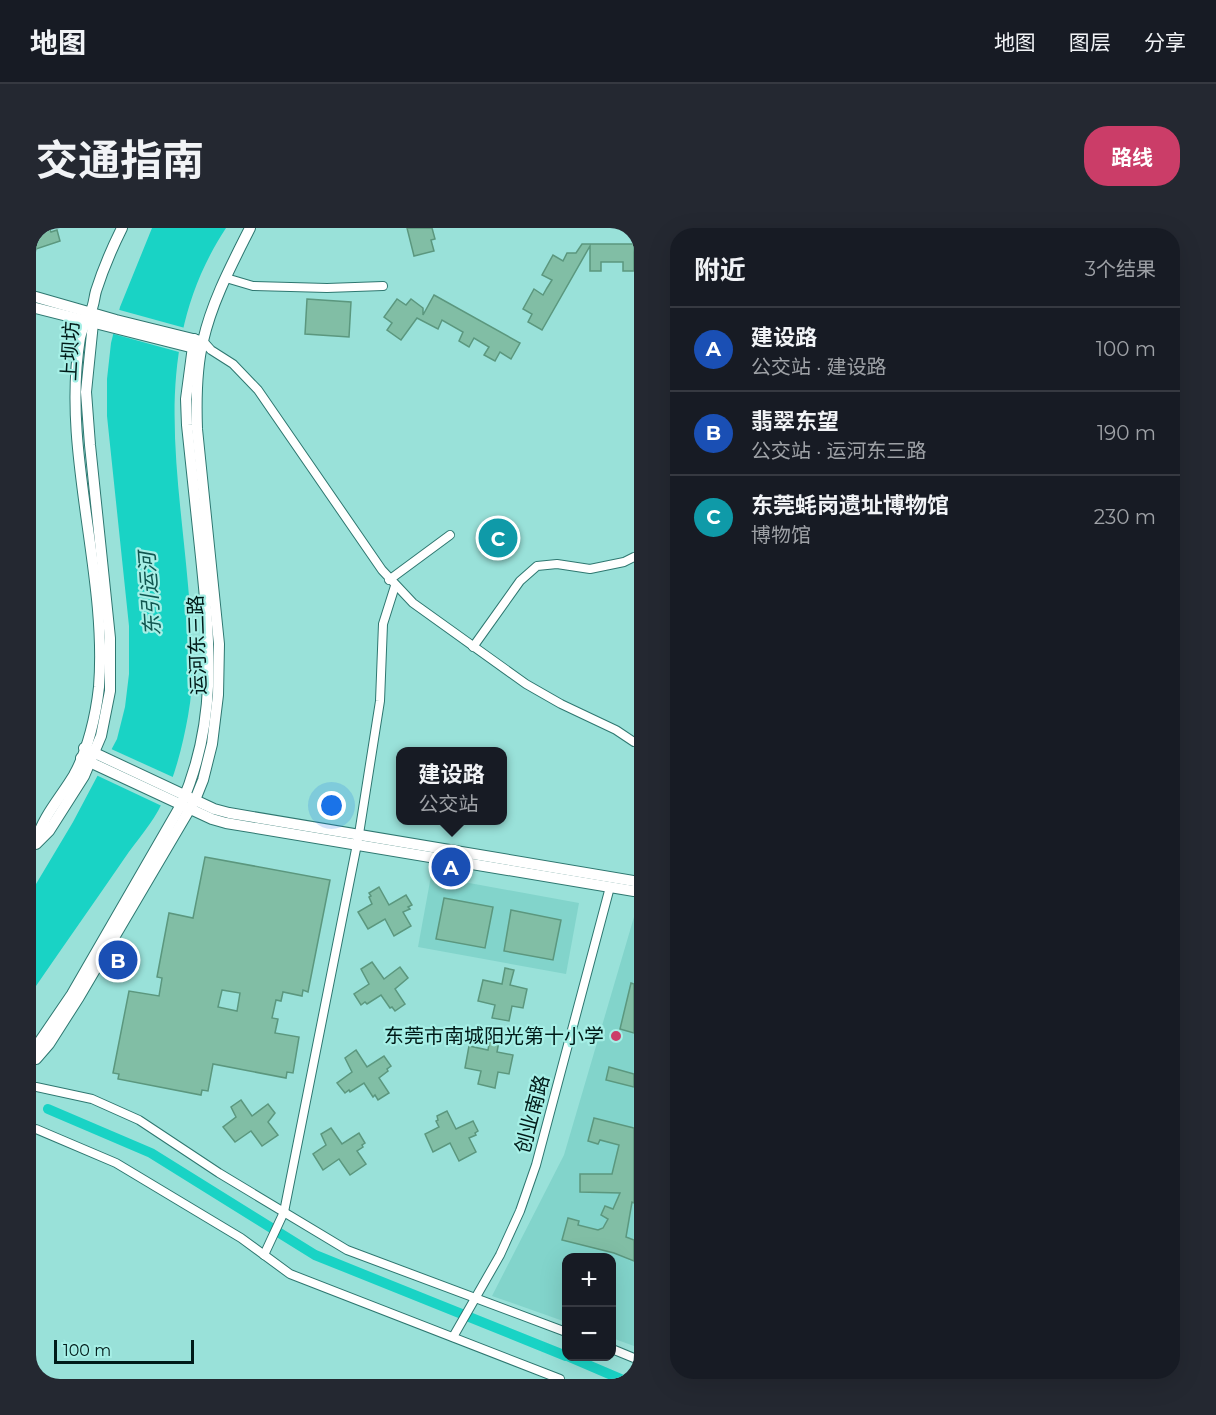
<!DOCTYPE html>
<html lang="zh">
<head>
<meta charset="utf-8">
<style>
	:root { --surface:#171b24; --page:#242831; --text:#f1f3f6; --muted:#9ea1a6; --line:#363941; --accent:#cb3d68 }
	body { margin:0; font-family:Montserrat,"Noto Sans SC",sans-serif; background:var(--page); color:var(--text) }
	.controls { position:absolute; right:18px; bottom:18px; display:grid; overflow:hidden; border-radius:12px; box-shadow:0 6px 24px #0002 }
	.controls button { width:54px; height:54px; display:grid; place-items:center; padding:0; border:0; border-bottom:2px solid var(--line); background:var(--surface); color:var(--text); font:30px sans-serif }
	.scale { position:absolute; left:18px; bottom:15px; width:140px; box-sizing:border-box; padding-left:6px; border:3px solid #001a18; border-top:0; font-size:16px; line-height:21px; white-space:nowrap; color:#001a18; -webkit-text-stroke:4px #a6efe6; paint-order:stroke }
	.you { position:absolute; left:296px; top:578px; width:21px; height:21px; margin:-15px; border:4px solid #fff; border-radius:50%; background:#1a73e8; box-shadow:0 0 0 9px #1a73e833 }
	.badge { display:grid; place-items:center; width:39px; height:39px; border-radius:50%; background:var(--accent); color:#fff; font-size:20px; font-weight:700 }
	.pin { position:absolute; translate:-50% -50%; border:3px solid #fff; box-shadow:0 2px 6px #0006 }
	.popup { position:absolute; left:360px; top:519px; width:111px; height:78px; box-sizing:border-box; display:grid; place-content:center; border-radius:12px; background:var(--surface); filter:drop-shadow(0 2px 4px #0005); font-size:20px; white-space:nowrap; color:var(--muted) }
	.popup b { font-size:22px; color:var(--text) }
	.popup::after { content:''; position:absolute; left:50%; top:100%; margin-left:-12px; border:12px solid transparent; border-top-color:var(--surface) }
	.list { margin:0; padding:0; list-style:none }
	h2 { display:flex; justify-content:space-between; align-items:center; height:78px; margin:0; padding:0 24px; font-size:26px }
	h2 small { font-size:20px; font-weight:400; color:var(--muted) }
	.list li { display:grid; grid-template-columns:39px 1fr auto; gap:18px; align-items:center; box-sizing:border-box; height:84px; padding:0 24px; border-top:2px solid var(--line) }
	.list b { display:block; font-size:22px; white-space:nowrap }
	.list p { margin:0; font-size:20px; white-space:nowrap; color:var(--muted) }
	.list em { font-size:20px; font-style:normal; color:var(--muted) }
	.map { position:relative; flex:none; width:598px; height:1151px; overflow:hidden; border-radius:24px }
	header { display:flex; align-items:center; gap:36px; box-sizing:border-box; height:84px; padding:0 30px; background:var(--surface); border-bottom:2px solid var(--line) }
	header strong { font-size:28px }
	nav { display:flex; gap:33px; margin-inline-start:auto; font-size:21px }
	.intro { display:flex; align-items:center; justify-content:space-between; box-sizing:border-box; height:144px; padding:0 36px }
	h1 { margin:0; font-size:42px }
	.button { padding:15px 27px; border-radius:24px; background:var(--accent); color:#fff; font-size:21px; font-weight:700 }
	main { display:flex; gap:36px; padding:0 36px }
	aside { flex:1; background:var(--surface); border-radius:24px; box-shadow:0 6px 24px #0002 }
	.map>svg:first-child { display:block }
	.built { fill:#82d4cb }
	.water { fill:#19d3c5 }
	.pier { fill:#99e1d9 }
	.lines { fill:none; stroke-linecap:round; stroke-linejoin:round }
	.canal { stroke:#19d3c5; stroke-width:10 }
	.building { fill:#81bea5; stroke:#5b977e; stroke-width:1.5; fill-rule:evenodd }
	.minor-casing { stroke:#2e7770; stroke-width:10 }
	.tertiary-casing { stroke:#2e7770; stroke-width:12 }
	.minor { stroke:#fff; stroke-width:8 }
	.tertiary { stroke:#fff; stroke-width:10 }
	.poi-dot { fill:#cb3d68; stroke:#a6efe6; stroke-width:2 }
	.labels { text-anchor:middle; stroke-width:4.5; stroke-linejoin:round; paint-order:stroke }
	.street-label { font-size:20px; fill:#001a18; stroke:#a6efe6 }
	.poi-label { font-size:20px; fill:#001a18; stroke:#a6efe6; text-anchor:end }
	.water-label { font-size:21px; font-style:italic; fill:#10554f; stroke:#a6efe6 }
</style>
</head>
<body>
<header>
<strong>地图</strong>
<nav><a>地图</a><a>图层</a><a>分享</a></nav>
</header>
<div class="intro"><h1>交通指南</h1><a class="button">路线</a></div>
<main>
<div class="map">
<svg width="598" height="1151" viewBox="0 0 598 1151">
	<rect width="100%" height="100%" fill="#99e1d9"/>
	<g class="built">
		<path d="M395,648L543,675L530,746L382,719Z"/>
		<path d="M598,689V1118L576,1110V1030H530V1094L456,1068L528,927Z"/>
	</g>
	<path class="water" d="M116,0H190C115,114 141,231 152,357C156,402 160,444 152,488C147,516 139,549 126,575C117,595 100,613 88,631C59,673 29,716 0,758V656L37,594L81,511L89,479L93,446V398L71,188V151L75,115L84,79Z"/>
	<g class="pier">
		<path d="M80,81L149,100L143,124L74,105Z"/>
		<path d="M73,520L139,550L128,579L60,547Z"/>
	</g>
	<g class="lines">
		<g class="canal">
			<path d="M12,881L115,925L279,1027L530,1128"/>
			<path d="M531,1128L585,1151"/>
		</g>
	</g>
	<g class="building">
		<path d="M0,0H13L15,4L21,2L24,13L0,21Z"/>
		<path d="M371,0H396L399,11L395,12L398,23L378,28Z"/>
		<path d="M546,16H598V43H587V34H565V43H554V18L506,102L492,94L496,86L487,81L498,61L507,67L511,60L516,52L506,47L517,27L527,33L531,25H540Z"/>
		<path d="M398,67L484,115L475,131L464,124L459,133L448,127L453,119L438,110L433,119L423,113L427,104L406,92L402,101L381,90L365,112L351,102L356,95L348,89L361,71L370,77L375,71L387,80V87Z"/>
		<path d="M271,71L315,74L313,109L269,106Z"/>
		<path d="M169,629L294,652L272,764L267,762L266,768L247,764L245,773L240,772L236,790L242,791L239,805L263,809L257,845L251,844L250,850L177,836L172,863L166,862L165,867L82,851L83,846L77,845L93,763L123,768L126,750L121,749L133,685L157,690ZM186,762L204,765L201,783L182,779Z"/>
		<path d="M343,659L353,677L370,667L376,677L372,679L374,681L367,684L375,698L358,708L349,691L332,701L322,684L336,676L333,669L335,668L333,665Z"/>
		<path d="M408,670L457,679L449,720L400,711Z"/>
		<path d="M475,682L525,692L517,732L468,723Z"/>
		<path d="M336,734L348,751L364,739L372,750L359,761L369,776L359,783L356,779L354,780L345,767L331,776L329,774L325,777L318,766L333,756L325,741Z"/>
		<path d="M469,740L478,742L474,757L491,761L487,780L476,778L473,793L456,790L459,777L442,773L447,752L466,756Z"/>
		<path d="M595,755L598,756V805L584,801Z"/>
		<path d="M455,806L464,808L461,824L477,827L473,846L462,844L459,860L442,856L445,843L429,840L433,818L452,822Z"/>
		<path d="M320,822L331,839L348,828L355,838L351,841L352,843L343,850L353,865L342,872L339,867L337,869L328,855L314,864L313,862L309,865L301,855L316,844L309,830Z"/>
		<path d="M573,839L598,846V859L570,852Z"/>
		<path d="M205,872L216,888L232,876L239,885L232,894L242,907L226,918L215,903L199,914L187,899L200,889L195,879Z"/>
		<path d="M411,883L420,901L437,893L442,903L439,905L440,907L433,910L440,924L423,933L414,915L397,924L389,906L403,899L400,893L402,892L401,888Z"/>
		<path d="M558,890L598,900V975L596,974L590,1009L598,1012V1033L578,1025L526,1012L532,990L543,993L542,997L562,1002L567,1000L572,991L565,987L569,978L577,981L584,965L544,964V946H576L583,917L564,912L562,916L552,913Z"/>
		<path d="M295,900L306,916L323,905L329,915L326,917L327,919L321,923L330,936L314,947L303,931L287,942L277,926L290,917L285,906Z"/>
	</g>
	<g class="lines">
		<defs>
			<g id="minor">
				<path d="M190,50L217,58L291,60L347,58"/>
				<path d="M167,113L175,122L197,136L222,162L346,342L377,375L490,456L525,476L580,502L598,514"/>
				<path d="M353,352L414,307"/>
				<path d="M437,419L484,353L501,338L521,336L554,341L588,334L598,329"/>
				<path d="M0,859L56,871L103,892L183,945L311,1022L530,1104"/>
				<path d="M0,901L80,935L205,1010L254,1046L524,1151"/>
				<path d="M228,1027L248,984L323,606L344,473L347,396L359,358"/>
				<path d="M417,1109L464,1027L484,983L500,937L574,659"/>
				<path d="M576,1121L598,1130"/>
			</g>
			<g id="tertiary">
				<path d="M0,69L80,92L165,113"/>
				<path d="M0,80L162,121"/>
				<path d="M48,520L178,581L193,585L598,653"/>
				<path d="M45,530L176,591L190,595L598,663"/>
				<path d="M0,613C7,588 25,569 38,547C52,522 60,487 63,459C72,345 25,224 44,110C46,100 50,94 54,85C58,78 58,70 60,63C67,41 76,20 86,0"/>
				<path d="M0,616L13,603L48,548L65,508L74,463V410L54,217L50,164L57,95L55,84"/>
				<path d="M0,819L36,766L145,577C182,493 174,417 165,329C160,285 156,241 151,197L150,171L158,111"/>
				<path d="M0,831L13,816L43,769L159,572L167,552L176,516L182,467L183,416L161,201C160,173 160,141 167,113C176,73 196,36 214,0"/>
			</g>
		</defs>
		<use href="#minor" class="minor-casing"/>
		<use href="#tertiary" class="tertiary-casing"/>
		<use href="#minor" class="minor"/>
		<use href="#tertiary" class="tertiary"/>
	</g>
	<circle class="poi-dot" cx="580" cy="808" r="6"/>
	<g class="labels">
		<g class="street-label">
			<text transform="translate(34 123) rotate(-87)" y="7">上坝坊</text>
			<text transform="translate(161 417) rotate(-92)" y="7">运河东三路</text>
			<text transform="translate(496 886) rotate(-75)" y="7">创业南路</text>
		</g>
		<g class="poi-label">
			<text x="568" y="815">东莞市南城阳光第十小学</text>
		</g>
		<g class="water-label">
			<text transform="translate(114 366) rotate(-94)" y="7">东引运河</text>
		</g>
	</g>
</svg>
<div class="controls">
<button>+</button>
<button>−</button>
</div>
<div class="scale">100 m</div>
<div class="you"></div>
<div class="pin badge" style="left:415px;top:639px;background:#1a4fb4">A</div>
<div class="popup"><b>建设路</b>公交站</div>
<div class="pin badge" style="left:82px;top:732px;background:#1a4fb4">B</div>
<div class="pin badge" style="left:462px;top:310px;background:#0f9aa8">C</div>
</div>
<aside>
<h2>附近<small>3个结果</small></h2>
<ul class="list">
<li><span class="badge" style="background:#1a4fb4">A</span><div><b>建设路</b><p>公交站 · 建设路</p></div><em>100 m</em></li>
<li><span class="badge" style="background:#1a4fb4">B</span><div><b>翡翠东望</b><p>公交站 · 运河东三路</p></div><em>190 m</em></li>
<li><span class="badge" style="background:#0f9aa8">C</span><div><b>东莞蚝岗遗址博物馆</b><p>博物馆</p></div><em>230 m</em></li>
</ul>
</aside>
</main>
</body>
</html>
